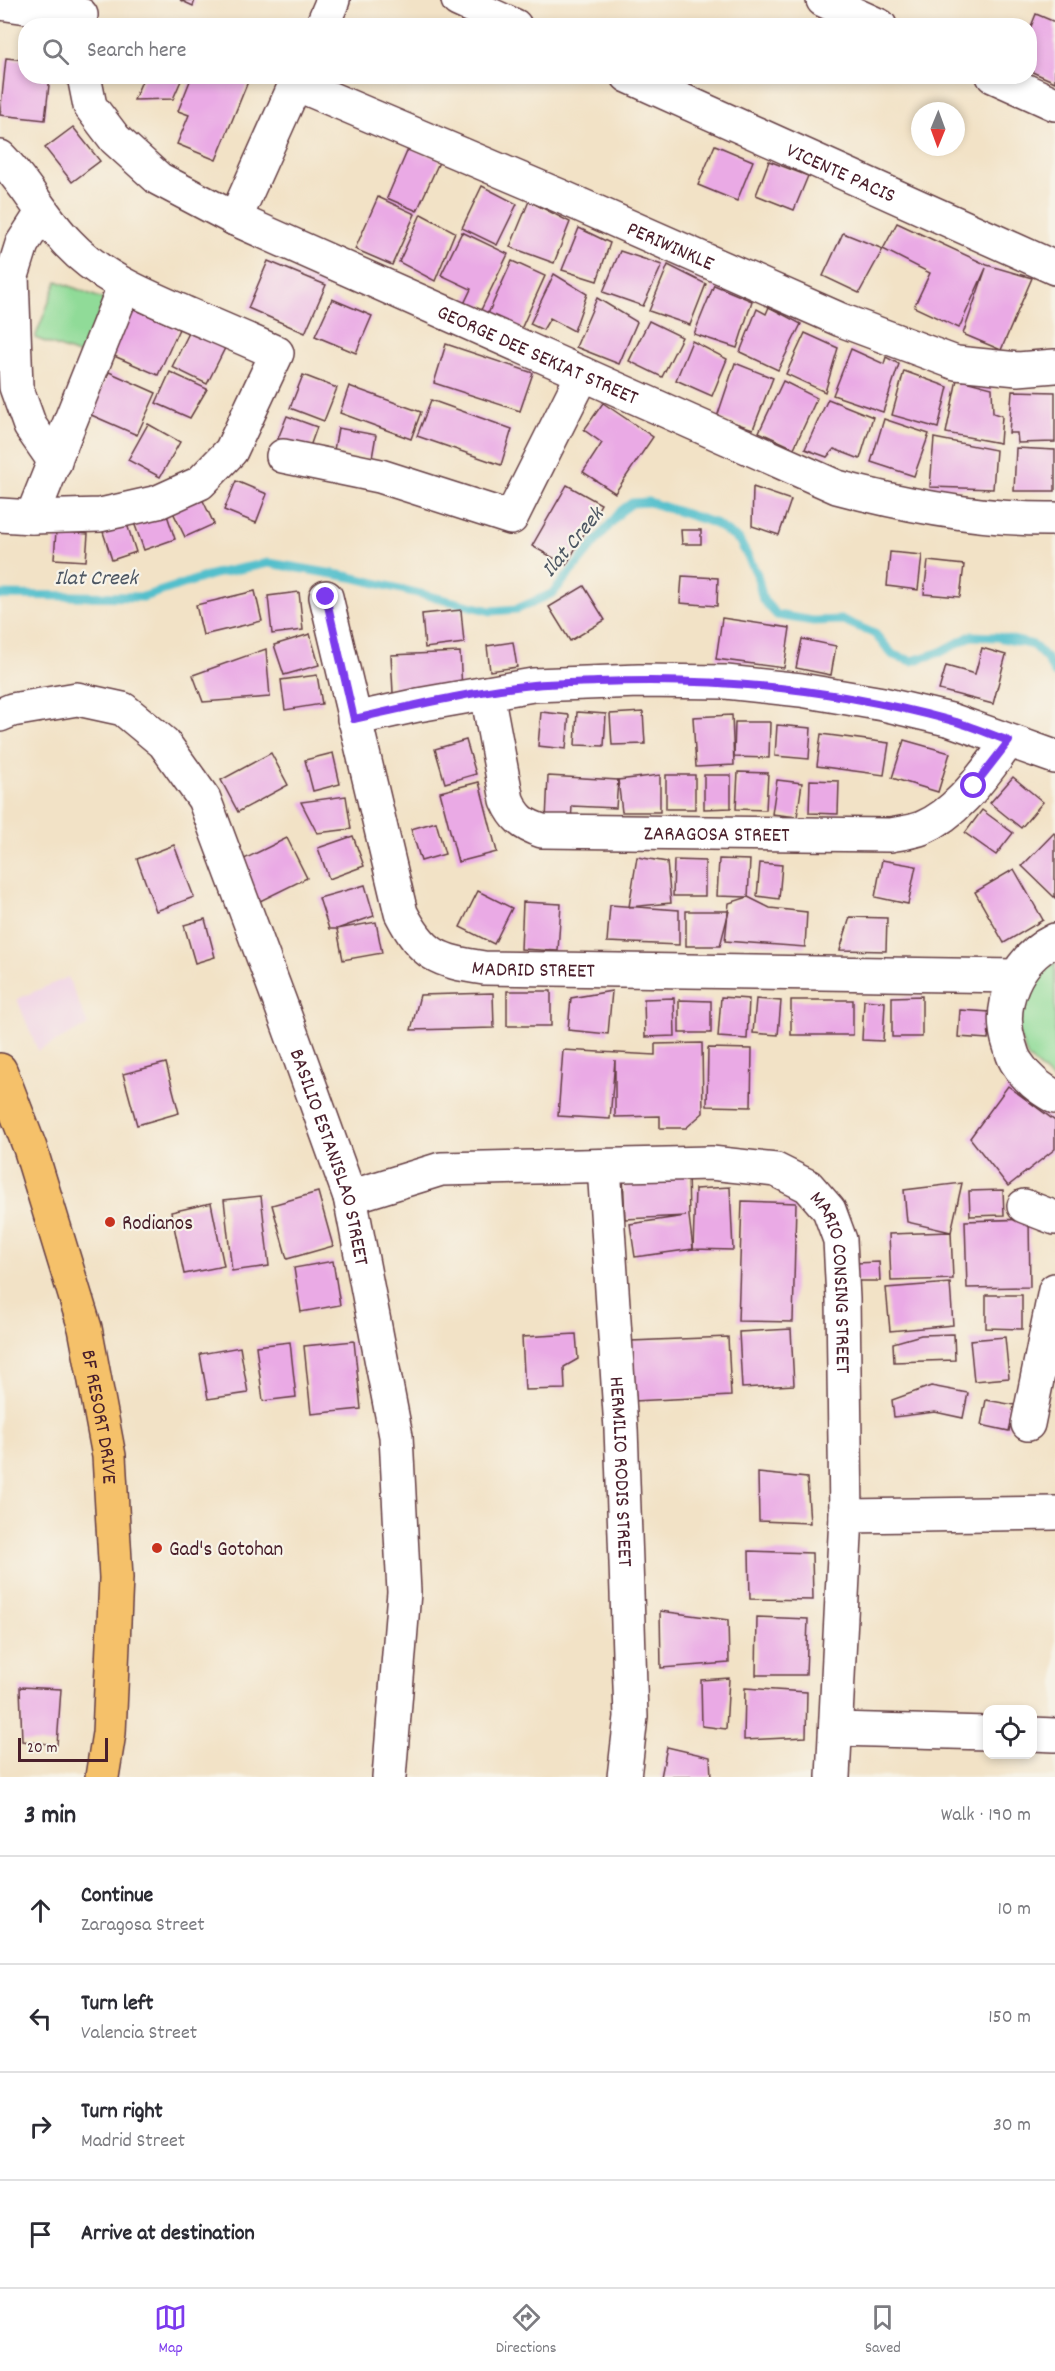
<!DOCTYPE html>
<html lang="en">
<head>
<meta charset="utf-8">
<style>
	:root { --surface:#fff; --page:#f2f2f3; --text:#2b2b33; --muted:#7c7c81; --line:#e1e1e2; --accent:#7c3aed }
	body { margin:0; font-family:Dekko,sans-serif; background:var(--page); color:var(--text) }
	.controls { position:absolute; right:18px; bottom:18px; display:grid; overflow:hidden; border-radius:12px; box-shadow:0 3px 9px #0003 }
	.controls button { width:54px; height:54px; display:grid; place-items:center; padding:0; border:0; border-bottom:2px solid var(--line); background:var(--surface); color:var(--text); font:30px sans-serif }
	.compass { position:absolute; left:911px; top:102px; width:54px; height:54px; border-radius:50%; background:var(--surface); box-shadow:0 3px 9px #0003; rotate:181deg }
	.scale { position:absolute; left:18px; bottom:15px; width:90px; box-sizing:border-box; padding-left:6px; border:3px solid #4a1f2b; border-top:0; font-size:16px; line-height:21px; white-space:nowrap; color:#4a1f2b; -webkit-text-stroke:4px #f7f3e8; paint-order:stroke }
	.stop { position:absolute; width:18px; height:18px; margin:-14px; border:4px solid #7c3aed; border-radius:50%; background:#fff }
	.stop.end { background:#7c3aed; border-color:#fff; box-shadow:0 2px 6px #0008 }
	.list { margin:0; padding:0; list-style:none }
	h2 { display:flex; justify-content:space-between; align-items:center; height:78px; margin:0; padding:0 24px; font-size:26px }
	h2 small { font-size:20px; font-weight:400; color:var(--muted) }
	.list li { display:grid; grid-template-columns:39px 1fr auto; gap:18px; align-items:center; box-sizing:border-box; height:108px; padding:0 24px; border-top:2px solid var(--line) }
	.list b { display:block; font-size:22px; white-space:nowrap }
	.list p { margin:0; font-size:20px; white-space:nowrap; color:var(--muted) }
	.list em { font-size:20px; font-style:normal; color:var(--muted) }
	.icon { flex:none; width:33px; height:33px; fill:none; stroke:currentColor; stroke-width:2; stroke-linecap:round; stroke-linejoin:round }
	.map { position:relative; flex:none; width:1055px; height:1777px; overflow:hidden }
	.search { position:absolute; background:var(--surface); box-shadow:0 3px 9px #0003; left:18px; right:18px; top:18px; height:66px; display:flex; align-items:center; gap:15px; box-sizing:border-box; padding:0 21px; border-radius:24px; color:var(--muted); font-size:22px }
	.sheet { height:510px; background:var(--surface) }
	nav { display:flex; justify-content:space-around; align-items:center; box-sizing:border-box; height:84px; border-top:2px solid var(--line); background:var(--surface); font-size:16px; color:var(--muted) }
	nav a { display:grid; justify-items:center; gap:3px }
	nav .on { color:var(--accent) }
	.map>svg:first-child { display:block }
	.built { fill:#f0d0e5 }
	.green { fill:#90db98; stroke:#6d7d62; stroke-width:1.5 }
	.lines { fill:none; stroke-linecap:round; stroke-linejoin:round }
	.stream { stroke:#53bfcc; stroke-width:9 }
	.building { fill:#eaaae5 }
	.minor-casing { stroke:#633c42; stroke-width:36 }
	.major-casing { stroke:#633c42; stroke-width:36 }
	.minor { stroke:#fff; stroke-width:33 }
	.major { stroke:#f5c16b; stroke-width:33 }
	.route { stroke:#7c3aed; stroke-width:8 }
	.poi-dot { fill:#c8321e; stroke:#f7f3e8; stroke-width:2 }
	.labels { text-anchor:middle; stroke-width:4.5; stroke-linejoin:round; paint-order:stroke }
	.street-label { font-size:21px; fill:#4a1f2b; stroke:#f7f3e8 }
	.poi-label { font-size:21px; fill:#4a1f2b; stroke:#f7f3e8; text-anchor:start }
	.water-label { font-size:22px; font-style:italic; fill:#4d5763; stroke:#f7f3e8 }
</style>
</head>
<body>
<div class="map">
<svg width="1055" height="1777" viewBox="0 0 1055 1777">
	<rect width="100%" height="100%" fill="#f7f3e8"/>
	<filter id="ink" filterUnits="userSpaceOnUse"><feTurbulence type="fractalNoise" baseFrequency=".0167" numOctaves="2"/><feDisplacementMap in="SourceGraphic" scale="12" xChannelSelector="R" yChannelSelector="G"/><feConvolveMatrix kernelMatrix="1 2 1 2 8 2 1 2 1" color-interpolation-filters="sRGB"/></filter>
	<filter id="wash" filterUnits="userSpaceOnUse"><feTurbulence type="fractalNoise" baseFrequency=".008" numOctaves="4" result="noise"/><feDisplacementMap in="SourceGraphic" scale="24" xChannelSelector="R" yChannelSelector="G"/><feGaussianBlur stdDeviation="1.35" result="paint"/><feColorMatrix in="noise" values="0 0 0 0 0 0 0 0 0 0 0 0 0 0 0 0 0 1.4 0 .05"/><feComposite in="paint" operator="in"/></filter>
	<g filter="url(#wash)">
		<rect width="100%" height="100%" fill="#f2e2c6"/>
		<path class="built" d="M68,977L88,1025L38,1051L17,999Z"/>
		<g class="green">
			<path d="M57,281L105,300L83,356L35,338Z"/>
			<path d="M1055,957V1082L1028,1058L1018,1033L1019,1004L1030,978Z"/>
		</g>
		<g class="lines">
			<path class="stream" d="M0,595L143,597L214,574L269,563L351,577L491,611L517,609L553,593L621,511L632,503L649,502L714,523L739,540L757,574L763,600L777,615L813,621L843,620L875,634L893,655L912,661L941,652L971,636L998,637L1033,645L1047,659L1055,674"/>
		</g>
		<g id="blocks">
			<g class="building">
				<path d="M180,0H195L193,6Z"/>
				<path d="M1036,14L1055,22V82L1030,71V29Z"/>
				<path d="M6,58L26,60V76H50L45,120L0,115Z"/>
				<path d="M144,76H183L173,99L134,100Z"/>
				<path d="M192,76H244L249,79L216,160L177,144L189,115L178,111Z"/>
				<path d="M73,127L100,161L72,182L45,148Z"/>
				<path d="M715,145L753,161L737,201L698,185Z"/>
				<path d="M409,147L440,160L417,211L387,198Z"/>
				<path d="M769,161L808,176L794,210L756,195Z"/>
				<path d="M482,186L517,204L497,245L462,228Z"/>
				<path d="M378,197L415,214L392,265L355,249Z"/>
				<path d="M529,201L570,222L554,263L510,247Z"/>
				<path d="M421,214L455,232L435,281L399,262Z"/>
				<path d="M897,223L987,265L1032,278L1001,350L963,334L986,268L959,328L914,307L930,273L883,249L859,293L823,276L843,233L883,249Z"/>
				<path d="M579,228L610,243L597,281L562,270Z"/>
				<path d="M462,232L508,254L479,314L463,306L471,289L441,275Z"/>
				<path d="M620,251L662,265L643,306L603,292Z"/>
				<path d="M268,261L326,285L305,333L248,308Z"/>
				<path d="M512,261L545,276L521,329L488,314Z"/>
				<path d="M668,265L706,284L690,325L649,311Z"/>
				<path d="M554,274L587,294L574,331L550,318L543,330L530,324Z"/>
				<path d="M714,285L752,301L737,348L694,334Z"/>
				<path d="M597,298L637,322L619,364L576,347Z"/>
				<path d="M332,299L372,316L356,353L315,336Z"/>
				<path d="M125,305L179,329L158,375L105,352Z"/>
				<path d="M769,307L801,324L778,370L740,352L757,309L766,314Z"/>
				<path d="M649,321L682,337L662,377L629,361Z"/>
				<path d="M190,331L225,348L207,384L172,367Z"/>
				<path d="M805,333L838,348L825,392L786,374Z"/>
				<path d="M692,341L727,359L712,396L676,380Z"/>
				<path d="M446,344L533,373L520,411L434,383Z"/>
				<path d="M851,349L884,364L886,357L899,364L883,412L833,395Z"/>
				<path d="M735,363L773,378L753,429L717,417Z"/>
				<path d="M904,371L948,387L938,428L892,415Z"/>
				<path d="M109,372L156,393L137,435L89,414Z"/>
				<path d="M170,372L207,389L190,418L156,403Z"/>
				<path d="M303,375L337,388L324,421L290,408Z"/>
				<path d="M957,379L992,388L993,413L1002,416L1000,443L946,433Z"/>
				<path d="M783,381L817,398L794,448L759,432Z"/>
				<path d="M349,386L421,412L411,439L340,413Z"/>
				<path d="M1012,391L1055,392V442L1018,443L1017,433H1009Z"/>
				<path d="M828,399L873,417L860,459L834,449L827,457L805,449Z"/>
				<path d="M431,400L512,429L501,465L417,436Z"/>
				<path d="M603,403L653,437L615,493L583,472L602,443L584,430Z"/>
				<path d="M287,416L317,427L308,452L277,441Z"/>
				<path d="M884,419L929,434L914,476L871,462Z"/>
				<path d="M148,424L180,442L160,477L128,460Z"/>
				<path d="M338,428L376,435L372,458L334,450Z"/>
				<path d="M934,438L996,450L993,489L930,487Z"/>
				<path d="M1016,448L1055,450V491H1014Z"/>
				<path d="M236,481L267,494L256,523L224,510Z"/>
				<path d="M567,485L601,504L566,565L532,546Z"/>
				<path d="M753,487L791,500L779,535L752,526Z"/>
				<path d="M199,492L214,524L185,537L170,506Z"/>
				<path d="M164,506L175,539L144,550L132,517Z"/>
				<path d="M127,524L136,552L112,560L103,532Z"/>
				<path d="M681,530H701V544H682Z"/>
				<path d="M56,531L88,534L86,561L54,559Z"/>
				<path d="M890,552L922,555L918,590L887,586Z"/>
				<path d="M928,561L964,565L960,597L924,594Z"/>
				<path d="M682,576L718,578L717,606L680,603Z"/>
				<path d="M584,586L605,620L570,641L549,607Z"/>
				<path d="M255,591L262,621L203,635L196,605Z"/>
				<path d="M299,592L303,630L272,634L268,596Z"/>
				<path d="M461,610L464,643L425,648L422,614Z"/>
				<path d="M722,618L790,628L784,668L716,659Z"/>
				<path d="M310,634L319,665L284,675L274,645Z"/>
				<path d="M802,639L836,646L831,675L796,668Z"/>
				<path d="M513,642L517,667L490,671L487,646Z"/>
				<path d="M982,648L1006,655L993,704L939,690L946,666L975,674Z"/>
				<path d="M266,649L270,697L203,702L193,675Z"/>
				<path d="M460,652L462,690L393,693L391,655Z"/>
				<path d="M317,675L322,704L285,710L281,680Z"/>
				<path d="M541,712L569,715L566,749L538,746Z"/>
				<path d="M577,712L606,714L604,746L575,745Z"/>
				<path d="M643,712L645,744L612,745L610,714Z"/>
				<path d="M732,715L734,765L696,767L693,717Z"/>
				<path d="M735,722H770L769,758L734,757Z"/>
				<path d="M777,725L811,728L809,759L775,756Z"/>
				<path d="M821,734L889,743L884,775L817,766Z"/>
				<path d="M466,740L476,774L445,783L435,749Z"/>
				<path d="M904,740L950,753L938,792L892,778Z"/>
				<path d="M271,753L288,785L238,812L221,780Z"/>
				<path d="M333,753L340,784L313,791L305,760Z"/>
				<path d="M738,772L768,773L766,810L736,809Z"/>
				<path d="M660,775V812H622L618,780Z"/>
				<rect x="666" y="775" width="29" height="34"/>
				<path d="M704,775H731V808L704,809Z"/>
				<path d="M548,776L618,780L616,808L572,806L571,822L546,821Z"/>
				<path d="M1013,777L1043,802L1021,828L990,803Z"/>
				<path d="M777,780L802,783L797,817L772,814Z"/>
				<path d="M810,780L839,781L838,814L809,813Z"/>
				<path d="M479,782L497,852L458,862L440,792Z"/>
				<path d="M346,796L351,829L317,833L301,802Z"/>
				<path d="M982,810L1013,833L996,855L965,833Z"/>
				<path d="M436,822L445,854L421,861L411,829Z"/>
				<path d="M1054,833L1055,834V898L1022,866Z"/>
				<path d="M353,836L364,866L329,879L318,848Z"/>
				<path d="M287,838L307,878L252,905L232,865Z"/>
				<path d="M174,845L194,897L156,911L137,859Z"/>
				<path d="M637,857L667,862L671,903L629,907Z"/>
				<path d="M719,859L750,860L748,897L717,896Z"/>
				<path d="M674,860L705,861V896H673Z"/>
				<path d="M882,860L916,866L908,904L875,897Z"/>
				<path d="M760,863L782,865L779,899L757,896Z"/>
				<path d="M1014,869L1043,920L1004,943L975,892Z"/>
				<path d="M365,885L374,916L337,929L376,922L382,953L343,960L337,929H329L319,898Z"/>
				<path d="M478,891L512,908L494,944L460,927Z"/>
				<path d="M748,897L770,908L807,912L805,947L725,941L729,903Z"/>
				<path d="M523,902L561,904L558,951L521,949Z"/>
				<path d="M610,905L679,910V945L607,942Z"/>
				<path d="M686,911H729L720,946H686Z"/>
				<path d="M850,917L887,918L886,951L840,950Z"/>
				<path d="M205,919L215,957L195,963L184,925Z"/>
				<rect x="507" y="991" width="44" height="35"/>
				<path d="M612,991L608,1034L568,1030L571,998Z"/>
				<path d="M493,993L494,1028L411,1030L420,995Z"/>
				<path d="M922,996V1037H892V997Z"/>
				<path d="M721,997L749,999L747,1039L718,1037Z"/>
				<path d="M674,998L675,1036L645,1037L644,999Z"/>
				<path d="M756,999L781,1001L778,1035L753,1033Z"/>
				<path d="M679,1000L711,1001V1033H679Z"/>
				<rect x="791" y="1000" width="62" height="35"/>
				<path d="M864,1000L885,1002L883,1041L862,1040Z"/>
				<path d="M960,1010L990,1012L988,1039L958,1037Z"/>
				<path d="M702,1043L703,1113L686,1128H660V1116L615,1117V1060L610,1119L558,1116L563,1050L655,1055V1044Z"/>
				<path d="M708,1048L752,1049L751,1107L707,1106Z"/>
				<path d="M166,1063L179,1113L137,1125L123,1074Z"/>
				<path d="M1008,1086L1055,1121V1149L1008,1186L970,1138Z"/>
				<path d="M688,1172L689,1216L693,1249L635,1257L630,1224L686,1216L625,1219L623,1174Z"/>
				<path d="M962,1183L951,1232L953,1279L891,1281L889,1234L951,1232L907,1222L904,1190Z"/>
				<path d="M730,1187L733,1250L693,1249L695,1189Z"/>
				<path d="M1003,1190L1004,1215L970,1216L969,1191Z"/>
				<path d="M318,1192L333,1246L287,1259L272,1205Z"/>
				<path d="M261,1196L269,1266L232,1271L224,1200Z"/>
				<path d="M742,1201L796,1203L793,1322L738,1321Z"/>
				<path d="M211,1203L224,1266L184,1274L171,1212Z"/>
				<path d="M1029,1219L1030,1287L967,1288L965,1221Z"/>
				<path d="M333,1261L340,1305L301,1312L294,1268Z"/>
				<path d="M879,1262L880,1281H855V1263Z"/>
				<path d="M950,1283L953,1325L890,1331L886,1288Z"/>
				<path d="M986,1295H1022V1329L986,1328Z"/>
				<path d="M791,1329L794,1385L742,1388L739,1332Z"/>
				<path d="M576,1334L578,1359L564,1367L565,1389L525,1390L522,1337Z"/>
				<path d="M954,1334L955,1360L894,1362L893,1343L921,1335Z"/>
				<path d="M728,1337L731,1396L634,1401L631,1341Z"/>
				<path d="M1005,1337L1009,1378L974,1381L970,1340Z"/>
				<path d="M354,1341L361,1409L311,1414L304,1346Z"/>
				<path d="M290,1342L296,1397L263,1401L256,1346Z"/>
				<path d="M240,1347L248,1393L208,1399L200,1354Z"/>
				<path d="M931,1386L968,1393L963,1418L935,1412L894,1417L892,1400Z"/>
				<path d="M986,1400L1015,1405L1009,1431L981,1425Z"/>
				<path d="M758,1473L807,1478L810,1523L759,1521Z"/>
				<path d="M749,1551L812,1553L813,1600L750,1599Z"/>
				<path d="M660,1611L728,1620L729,1663L661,1668Z"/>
				<path d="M757,1617L808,1619L806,1675H756Z"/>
				<path d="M729,1678L726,1729L702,1726L701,1680Z"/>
				<path d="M20,1687L61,1689L57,1745L22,1741Z"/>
				<path d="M745,1688L807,1692L806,1737L744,1740Z"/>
				<path d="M667,1747L710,1757L711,1777H661Z"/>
			</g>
		</g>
	</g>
	<g filter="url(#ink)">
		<use href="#blocks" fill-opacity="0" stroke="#633c42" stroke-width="1.5"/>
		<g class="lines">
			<defs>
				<g id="minor">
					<path d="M458,0L515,26"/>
					<path d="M823,0L880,26"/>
					<path d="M0,3L81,15"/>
					<path d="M322,26L333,0"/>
					<path id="s1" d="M84,76L90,106L115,139L159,179L235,219L837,487C908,506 981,520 1055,519"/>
					<path id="s2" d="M628,76L1055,268"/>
					<path d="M993,76L1055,104"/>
					<path id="s3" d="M296,84L560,196L841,320L956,363L1018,369L1055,366"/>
					<path d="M0,157C26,183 42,216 68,243C101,278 142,294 185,313C215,326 246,339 277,353L231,451L200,483L158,502L100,515L32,517L0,515"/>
					<path d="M42,213L22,244L12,276L16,387L30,426L55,462"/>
					<path d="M235,219L299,76"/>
					<path d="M283,456L380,476L511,518L583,374"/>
					<path d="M32,517L124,287"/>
					<path id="s4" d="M326,597L401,913C423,956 438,961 484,968L1016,976"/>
					<path id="s5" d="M487,693L507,800C515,818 523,825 542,831L890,835C900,833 912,832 922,828C960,812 985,772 1009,741"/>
					<path id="s6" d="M0,715L12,710L77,699L123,709L164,743L204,799L281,1005L350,1197L396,1436L404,1592L389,1777"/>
					<path d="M354,719L418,705L533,685L639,681L726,682L801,690L883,704L951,720L1055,757"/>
					<path d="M1055,940C1016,959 996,1005 1010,1046C1012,1052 1013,1058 1017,1063C1027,1079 1039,1088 1055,1097"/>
					<path id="s7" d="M604,1166L621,1429L626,1562L631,1717L624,1777"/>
					<path id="s8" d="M350,1197L441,1169L711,1163L776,1170L808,1186L829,1210L840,1240L843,1299L846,1516L833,1777"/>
					<path d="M1024,1206L1055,1218"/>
					<path d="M1028,1424L1055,1290"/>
					<path d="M846,1516L1055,1513"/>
					<path d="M836,1729L988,1733"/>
					<path d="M1032,1734L1055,1735"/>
				</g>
				<g id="major">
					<path id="s9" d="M0,1070L30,1148L85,1328L109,1456L116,1578L109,1733L102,1777"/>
				</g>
			</defs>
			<use href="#minor" class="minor-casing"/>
			<use href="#major" class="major-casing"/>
			<use href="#minor" class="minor"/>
			<use href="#major" class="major"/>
		</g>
	</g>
	<g class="lines" filter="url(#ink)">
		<path class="route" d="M326,597L354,719C412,706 474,691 533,685C554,683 576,683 597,682C718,677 832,688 949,720C969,725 989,734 1009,741L974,786"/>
	</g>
	<g class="poi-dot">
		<circle cx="110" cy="1222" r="6"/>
		<circle cx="157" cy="1548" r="6"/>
	</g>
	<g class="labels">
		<g class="street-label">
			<text dy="7" stroke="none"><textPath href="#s2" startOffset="234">VICENTE PACIS</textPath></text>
			<text dy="7" stroke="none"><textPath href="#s3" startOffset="408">PERIWINKLE</textPath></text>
			<text dy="7" stroke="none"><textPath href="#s1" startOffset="549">GEORGE DEE SEKIAT STREET</textPath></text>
			<text dy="7" stroke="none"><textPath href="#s5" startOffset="332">ZARAGOSA STREET</textPath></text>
			<text dy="7" stroke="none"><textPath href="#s4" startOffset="480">MADRID STREET</textPath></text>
			<text dy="7" stroke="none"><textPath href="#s6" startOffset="628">BASILIO ESTANISLAO STREET</textPath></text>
			<text dy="7" stroke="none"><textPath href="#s8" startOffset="570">MARIO CONSING STREET</textPath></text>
			<text dy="7" stroke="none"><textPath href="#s9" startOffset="362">BF RESORT DRIVE</textPath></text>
			<text dy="7" stroke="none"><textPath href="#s7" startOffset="306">HERMILIO RODIS STREET</textPath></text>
		</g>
		<g class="poi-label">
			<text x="122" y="1229">Rodianos</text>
			<text x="169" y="1555">Gad's Gotohan</text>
		</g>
		<g class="water-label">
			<text transform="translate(571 541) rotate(-50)" y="8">Ilat Creek</text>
			<text x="96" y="584">Ilat Creek</text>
		</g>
	</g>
</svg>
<div class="controls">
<button><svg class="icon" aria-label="locate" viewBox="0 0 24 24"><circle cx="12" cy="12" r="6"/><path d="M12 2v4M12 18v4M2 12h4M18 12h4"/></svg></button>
</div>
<svg class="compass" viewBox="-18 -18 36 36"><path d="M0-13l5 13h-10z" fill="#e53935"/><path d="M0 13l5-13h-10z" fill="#7c7c81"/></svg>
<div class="scale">20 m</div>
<div class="stop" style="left:974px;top:786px"></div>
<div class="stop end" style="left:326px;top:597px"></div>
<div class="search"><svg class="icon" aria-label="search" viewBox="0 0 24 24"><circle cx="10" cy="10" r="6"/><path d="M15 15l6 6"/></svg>Search here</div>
</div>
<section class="sheet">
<h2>3 min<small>Walk · 190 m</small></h2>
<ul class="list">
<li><svg class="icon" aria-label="ahead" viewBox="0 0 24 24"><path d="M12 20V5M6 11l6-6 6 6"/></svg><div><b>Continue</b><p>Zaragosa Street</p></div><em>10 m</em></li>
<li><svg class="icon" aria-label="left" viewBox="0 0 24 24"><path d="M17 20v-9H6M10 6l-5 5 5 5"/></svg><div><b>Turn left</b><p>Valencia Street</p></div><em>150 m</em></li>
<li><svg class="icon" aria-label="right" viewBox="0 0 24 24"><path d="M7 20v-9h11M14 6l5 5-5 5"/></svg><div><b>Turn right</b><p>Madrid Street</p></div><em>30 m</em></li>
<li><svg class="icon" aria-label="arrive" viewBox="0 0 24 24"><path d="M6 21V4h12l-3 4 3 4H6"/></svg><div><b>Arrive at destination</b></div></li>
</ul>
</section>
<nav>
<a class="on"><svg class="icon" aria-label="map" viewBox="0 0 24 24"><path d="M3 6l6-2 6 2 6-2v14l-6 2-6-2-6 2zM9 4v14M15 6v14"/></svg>Map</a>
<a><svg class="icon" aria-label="directions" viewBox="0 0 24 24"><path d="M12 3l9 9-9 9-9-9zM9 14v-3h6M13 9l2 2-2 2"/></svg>Directions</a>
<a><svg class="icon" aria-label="saved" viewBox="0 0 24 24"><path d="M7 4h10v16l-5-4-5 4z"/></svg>Saved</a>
</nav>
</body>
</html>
